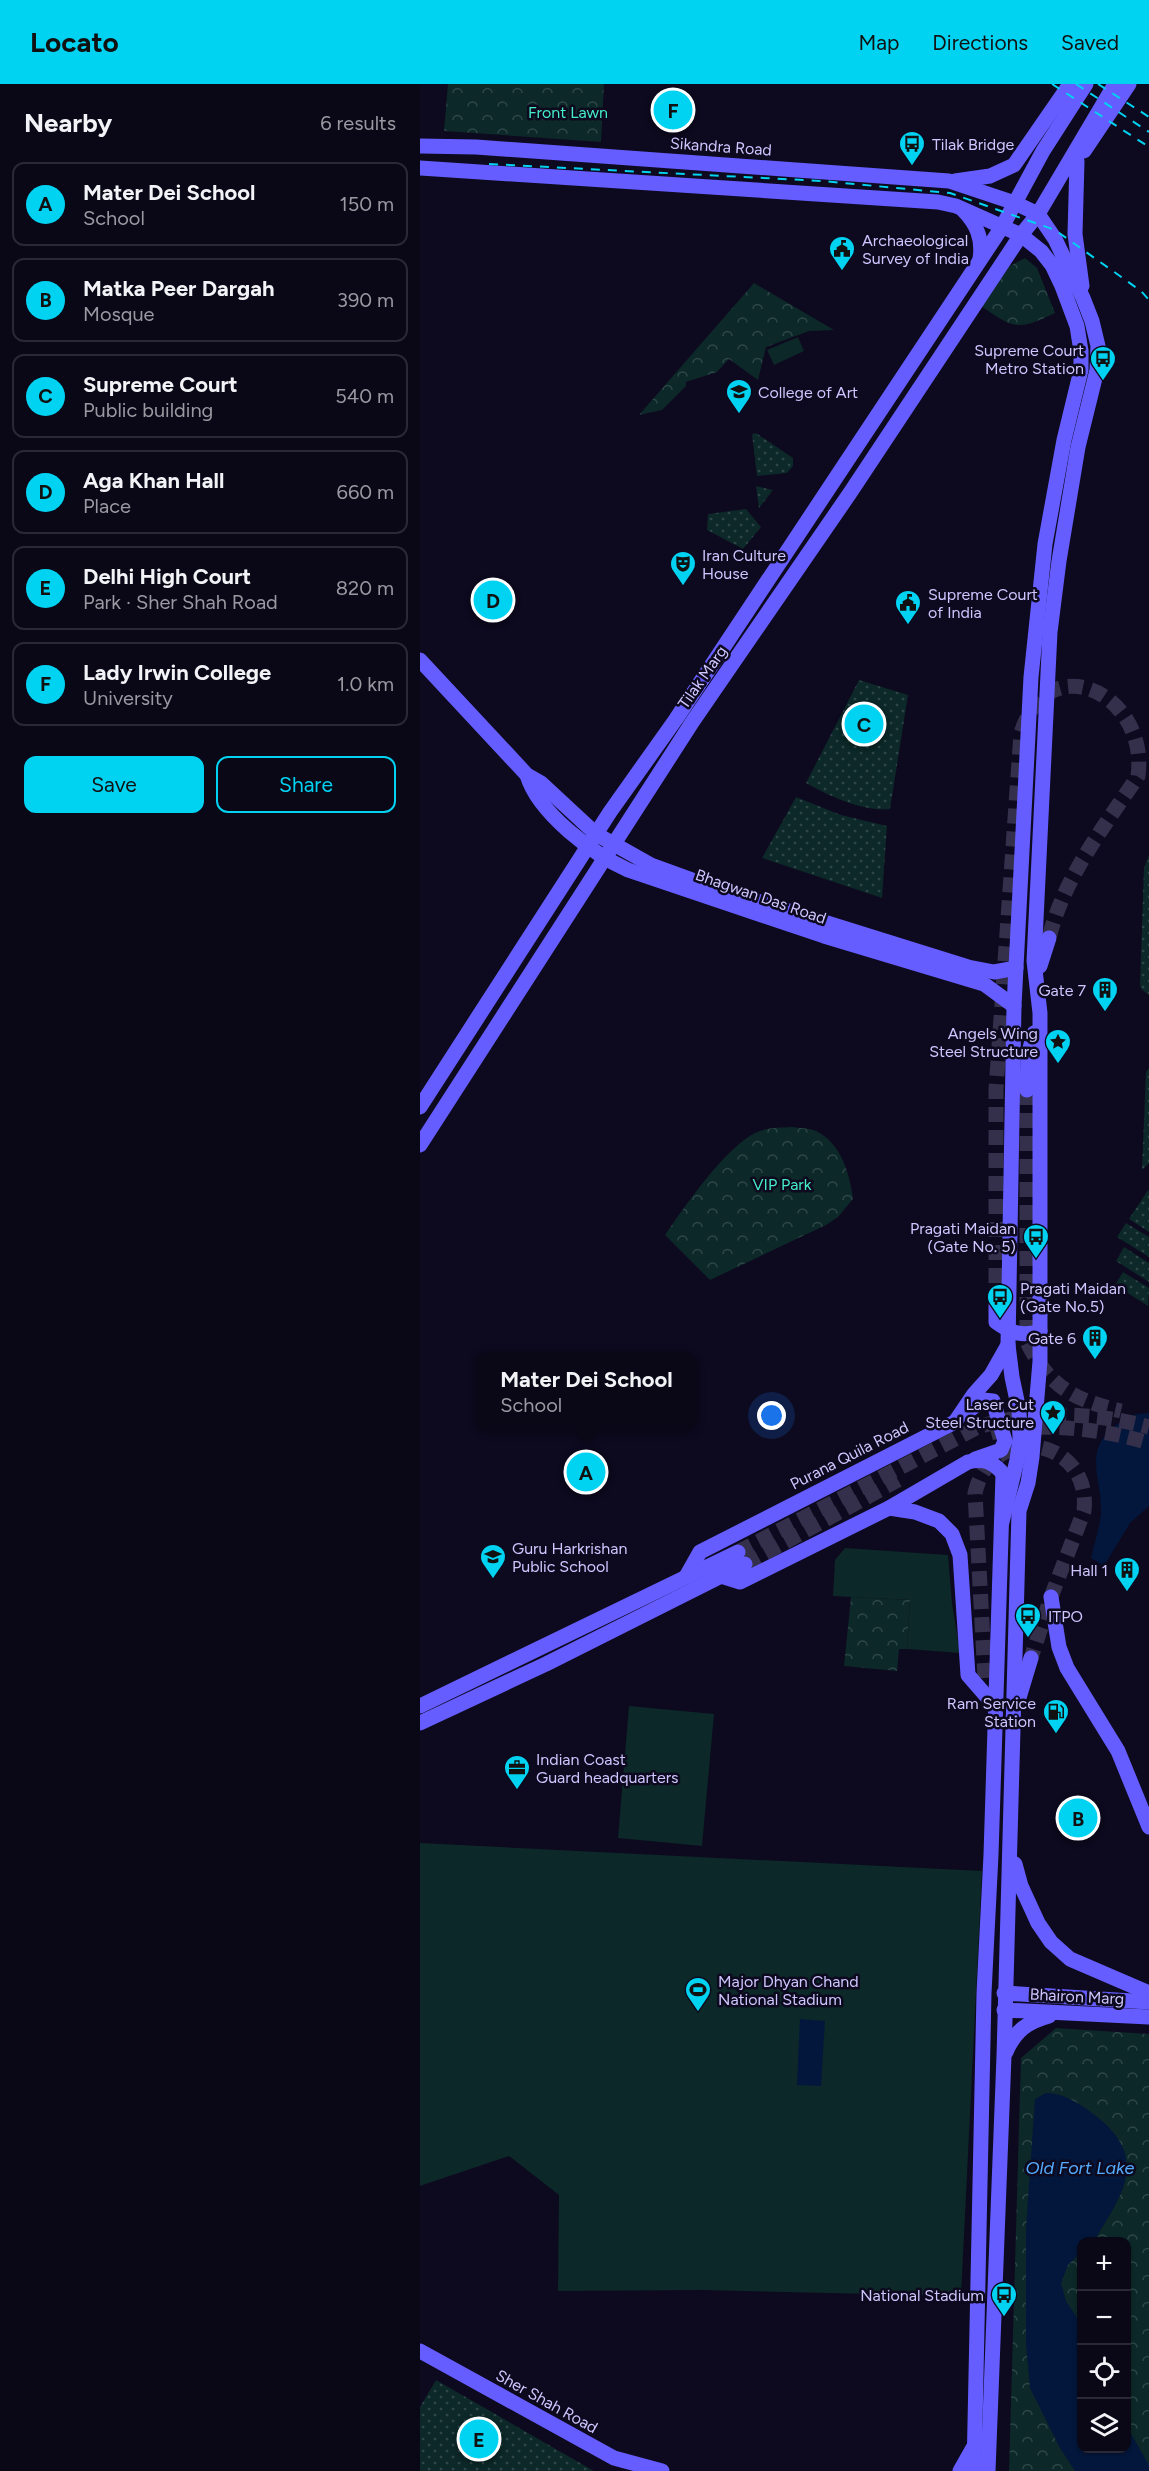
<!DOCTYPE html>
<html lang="en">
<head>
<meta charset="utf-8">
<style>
	:root { --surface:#0a0716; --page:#13101f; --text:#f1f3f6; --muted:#9999a1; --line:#2a2835; --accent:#00d2f1 }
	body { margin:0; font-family:Figtree,sans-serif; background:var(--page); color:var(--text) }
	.controls { position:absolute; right:18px; bottom:18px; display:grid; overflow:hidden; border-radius:12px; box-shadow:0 2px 4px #0004 }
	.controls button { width:54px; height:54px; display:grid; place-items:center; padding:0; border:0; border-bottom:2px solid var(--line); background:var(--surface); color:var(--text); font:30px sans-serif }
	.you { position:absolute; left:352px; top:1332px; width:21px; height:21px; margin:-15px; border:4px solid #fff; border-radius:50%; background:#1a73e8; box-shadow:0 0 0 9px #1a73e833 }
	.badge { display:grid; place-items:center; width:39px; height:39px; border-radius:50%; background:var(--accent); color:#111; font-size:20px; font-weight:700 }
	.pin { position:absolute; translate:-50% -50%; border:3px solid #fff; box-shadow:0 2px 6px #0006 }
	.popup { position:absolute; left:57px; top:1268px; width:219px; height:78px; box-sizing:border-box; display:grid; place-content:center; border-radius:12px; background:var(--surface); filter:drop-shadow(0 2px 4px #0005); font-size:20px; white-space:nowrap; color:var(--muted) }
	.popup b { font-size:22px; color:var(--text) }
	.popup::after { content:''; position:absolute; left:50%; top:100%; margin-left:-12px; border:12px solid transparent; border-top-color:var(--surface) }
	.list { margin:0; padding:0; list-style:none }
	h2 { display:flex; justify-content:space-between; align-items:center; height:78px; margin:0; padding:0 24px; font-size:26px }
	h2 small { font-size:20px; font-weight:400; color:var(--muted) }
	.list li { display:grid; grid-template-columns:39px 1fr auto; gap:18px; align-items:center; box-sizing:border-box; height:84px; margin:0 12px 12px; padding:0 12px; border:2px solid var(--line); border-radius:12px }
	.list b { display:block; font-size:22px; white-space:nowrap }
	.list p { margin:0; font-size:20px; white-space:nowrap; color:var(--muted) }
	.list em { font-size:20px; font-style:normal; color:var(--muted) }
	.actions { display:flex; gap:12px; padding:18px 24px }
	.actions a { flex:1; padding:14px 0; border:2px solid var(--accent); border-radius:12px; text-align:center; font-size:21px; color:var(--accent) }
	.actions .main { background:var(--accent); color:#111 }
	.icon { flex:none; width:33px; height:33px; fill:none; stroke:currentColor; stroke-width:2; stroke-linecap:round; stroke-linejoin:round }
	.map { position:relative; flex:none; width:729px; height:2387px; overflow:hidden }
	header { display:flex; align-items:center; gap:36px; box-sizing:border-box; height:84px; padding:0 30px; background:var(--accent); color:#111 }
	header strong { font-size:28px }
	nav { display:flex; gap:33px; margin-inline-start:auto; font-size:21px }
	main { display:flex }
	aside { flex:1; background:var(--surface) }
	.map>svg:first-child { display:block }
	.grass { fill:url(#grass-dots) }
	.forest { fill:url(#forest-crowns); fill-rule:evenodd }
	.pitch { fill:#0c2828 }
	.water { fill:#03173c }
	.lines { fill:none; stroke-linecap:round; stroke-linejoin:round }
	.secondary-tunnel { stroke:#342f4b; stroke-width:15; stroke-dasharray:15 8; stroke-linecap:butt }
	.secondary { stroke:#655dff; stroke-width:15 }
	.rail { stroke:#00d2f1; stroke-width:2; stroke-dasharray:9 8; stroke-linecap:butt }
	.labels { text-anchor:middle; stroke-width:5; stroke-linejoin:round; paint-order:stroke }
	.park-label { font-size:16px; fill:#45ecc6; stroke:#0d091e }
	.poi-label { font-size:16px; fill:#cec6ff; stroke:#0d091e; text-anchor:start }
	.street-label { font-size:16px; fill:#cec6ff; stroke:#0d091e }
	.water-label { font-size:18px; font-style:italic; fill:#54abff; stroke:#0d091e }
</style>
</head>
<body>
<header>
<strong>Locato</strong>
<nav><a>Map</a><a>Directions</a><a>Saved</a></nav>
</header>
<main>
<aside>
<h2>Nearby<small>6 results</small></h2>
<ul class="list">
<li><span class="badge">A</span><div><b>Mater Dei School</b><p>School</p></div><em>150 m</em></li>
<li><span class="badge">B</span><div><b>Matka Peer Dargah</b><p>Mosque</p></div><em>390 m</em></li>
<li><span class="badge">C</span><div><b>Supreme Court</b><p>Public building</p></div><em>540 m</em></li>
<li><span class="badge">D</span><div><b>Aga Khan Hall</b><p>Place</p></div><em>660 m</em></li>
<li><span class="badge">E</span><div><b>Delhi High Court</b><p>Park · Sher Shah Road</p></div><em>820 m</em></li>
<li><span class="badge">F</span><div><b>Lady Irwin College</b><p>University</p></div><em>1.0 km</em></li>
</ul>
<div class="actions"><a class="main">Save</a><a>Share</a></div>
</aside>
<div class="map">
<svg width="729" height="2387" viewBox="0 0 729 2387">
	<defs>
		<pattern id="grass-dots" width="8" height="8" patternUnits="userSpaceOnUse" patternTransform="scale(1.5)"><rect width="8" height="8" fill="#0c2828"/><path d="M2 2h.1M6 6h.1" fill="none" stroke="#2e4648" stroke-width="1.8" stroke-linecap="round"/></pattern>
		<pattern id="forest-crowns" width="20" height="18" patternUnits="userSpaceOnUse" patternTransform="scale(1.5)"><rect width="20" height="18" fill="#0c2828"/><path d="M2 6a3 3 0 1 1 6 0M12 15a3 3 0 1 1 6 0" fill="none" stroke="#2e4648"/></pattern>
	</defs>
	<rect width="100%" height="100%" fill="#0d091e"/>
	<g class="grass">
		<path d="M336,349L373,374V382L367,389L337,392L332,350Z"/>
		<path d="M336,402L353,406L339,424Z"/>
		<path d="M326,425L341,443L323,465L287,446L288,430Z"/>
		<path d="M439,596L488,611L470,725C444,728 409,712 386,699Z"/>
		<path d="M376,713L421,731L467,742L462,814L342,774Z"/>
		<path d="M729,771V911L721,905L720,900L724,784Z"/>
		<path d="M729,984V1079L722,1086L726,988Z"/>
		<path d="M728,1106L729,1107V1148L709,1135Z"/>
		<path d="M706,1139L729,1153V1173L697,1153Z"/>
		<path d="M704,1163L729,1179V1198L696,1177Z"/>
		<path d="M703,1188L729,1204L728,1222L695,1201Z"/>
		<path d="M16,2296L174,2387H0V2323Z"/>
	</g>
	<g class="forest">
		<path d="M28,0H184L181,58L24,47Z"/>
		<path d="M605,174L617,184L635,229C598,247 594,245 561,222L590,182Z"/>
		<path d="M334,199L414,246L389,247L346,263L338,296L309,275L297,288L266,298V302L242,326L219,331Z"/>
		<path d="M372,1043C379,1044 389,1044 396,1047C421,1059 430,1090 433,1115L418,1133L406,1141L290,1196L245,1151C265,1122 305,1064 335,1049C347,1043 359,1044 372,1043Z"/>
		<path d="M431,1513L490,1516L487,1565H479L477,1587L424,1582Z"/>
		<path d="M636,1944L729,1950V2387H589L601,1974ZM662,2158H706V2364H662Z"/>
	</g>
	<g class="pitch">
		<path d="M378,253L384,267L354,281L347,266Z"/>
		<path d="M425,1464L528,1471L532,1519L540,1569L487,1565L490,1516L413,1512L415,1476Z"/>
		<path d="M209,1622L294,1630L282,1762L198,1754Z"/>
		<path d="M0,1759L562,1787L541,2212L282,2206L138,2207L139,2111L89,2072L0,2102Z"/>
	</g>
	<g class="water">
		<path d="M729,1329V1422L710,1439L684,1482L671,1474C674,1460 680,1443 681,1429C682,1393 661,1365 699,1339C708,1332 717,1329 729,1329Z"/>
		<path d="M380,1935L405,1937L401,2002L377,2001Z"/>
		<path d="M626,2009C644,2009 662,2021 676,2032C729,2074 704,2108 674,2157L662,2158L661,2168L648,2181L641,2199L646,2217L661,2240L662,2364H706L707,2343L729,2381V2387H655L640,2364L610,2304L606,2260V2145L615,2015Z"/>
	</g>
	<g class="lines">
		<g class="secondary-tunnel">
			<path d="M607,1006V1258C629,1303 654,1316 701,1327"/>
			<path d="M576,1222V1005L601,649C628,561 729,610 718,692C684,743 644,793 629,854"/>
			<path d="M571,1349C617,1337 684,1345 729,1359"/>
			<path d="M318,1468L558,1343C613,1326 674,1328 729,1343"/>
			<path d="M325,1480L478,1396"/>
			<path d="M565,1594L555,1409C571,1337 672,1353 664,1427L631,1513L611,1574"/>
		</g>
		<g class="secondary">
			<path d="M0,62L56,63L529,97L595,119L618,130L635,155L663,214L672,237L678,262L677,286L658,363L639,477L630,548L614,877L620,929V1277L612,1373L608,1399L599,1427L584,1972L568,2387"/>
			<path d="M664,67L709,0"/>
			<path d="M657,77L655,150L662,202"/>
			<path d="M0,84L518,118L536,122L601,151L621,167L632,181L642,202L657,242L661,267V286L644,356L625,460L611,593L594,922L588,1261L592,1293L599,1326L600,1354L597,1376L582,1438"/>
			<path d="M535,97L570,92L594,81L650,0"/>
			<path d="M543,126C557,140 563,155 560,175"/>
			<path d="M0,576L107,691L121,699L176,750L231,781L286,801L548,883L574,888L596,884"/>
			<path d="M107,691C118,729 173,770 208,786L404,852L564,900L594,922"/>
			<path d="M620,882L629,854"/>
			<path d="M607,1006L608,972L614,949"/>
			<path d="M0,1023L190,728L256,635L582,143L623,67L666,0"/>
			<path d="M0,1061L273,637L430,409L601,151L618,130L695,0"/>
			<path d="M576,1222V1238C591,1249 602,1253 620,1247"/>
			<path d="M547,1328L563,1316L573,1317L585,1357L581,1366L555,1375"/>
			<path d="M469,1424L548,1378C563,1374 574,1378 583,1390L571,1771L564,1909L554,2387"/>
			<path d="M267,1491L280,1468L535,1338L554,1310L571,1291L588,1261"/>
			<path d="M301,1492L320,1498L469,1424L495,1428L519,1437L532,1450L540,1471L548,1591L568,1614L575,1617"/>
			<path d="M631,1513L639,1563L647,1584L698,1667L729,1743"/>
			<path d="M598,1617L611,1574"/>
			<path d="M0,1622L318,1468"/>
			<path d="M0,1639L126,1580L325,1480"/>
			<path d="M595,1780L601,1802L618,1839L631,1858L650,1875L729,1909"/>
			<path d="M584,1909L729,1918"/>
			<path d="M584,1926L729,1933"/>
			<path d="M586,1968C595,1947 607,1938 629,1932"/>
			<path d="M0,2267L194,2374L242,2387"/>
			<path d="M540,2387L553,2364"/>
		</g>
		<g class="rail">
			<path d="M632,0L729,63"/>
			<path d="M656,0L729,48"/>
			<path d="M678,0L729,33"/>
			<path d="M69,80L402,97L530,109L635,146L721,207L729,216"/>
		</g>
	</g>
	<defs>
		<symbol id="bus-pin" viewBox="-11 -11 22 30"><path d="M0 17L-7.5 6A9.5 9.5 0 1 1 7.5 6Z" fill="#00d2f1" stroke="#0d091e"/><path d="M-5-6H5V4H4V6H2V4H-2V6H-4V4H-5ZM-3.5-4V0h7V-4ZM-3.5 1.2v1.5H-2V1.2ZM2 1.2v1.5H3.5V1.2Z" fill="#111"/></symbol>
		<symbol id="civic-pin" viewBox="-11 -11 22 30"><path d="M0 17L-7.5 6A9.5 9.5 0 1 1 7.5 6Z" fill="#00d2f1" stroke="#0d091e"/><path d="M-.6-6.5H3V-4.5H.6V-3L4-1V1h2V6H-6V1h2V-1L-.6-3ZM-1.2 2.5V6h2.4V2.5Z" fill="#111"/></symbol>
		<symbol id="university-pin" viewBox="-11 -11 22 30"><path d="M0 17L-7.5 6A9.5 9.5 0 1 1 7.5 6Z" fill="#00d2f1" stroke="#0d091e"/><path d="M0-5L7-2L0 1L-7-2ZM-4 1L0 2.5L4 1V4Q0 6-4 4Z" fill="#111"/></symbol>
		<symbol id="theatre-pin" viewBox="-11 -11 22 30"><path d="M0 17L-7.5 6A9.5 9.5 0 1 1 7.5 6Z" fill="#00d2f1" stroke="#0d091e"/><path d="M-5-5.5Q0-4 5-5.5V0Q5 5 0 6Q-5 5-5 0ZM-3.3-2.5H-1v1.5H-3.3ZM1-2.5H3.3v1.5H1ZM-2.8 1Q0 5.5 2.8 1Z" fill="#111"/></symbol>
		<symbol id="building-pin" viewBox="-11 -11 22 30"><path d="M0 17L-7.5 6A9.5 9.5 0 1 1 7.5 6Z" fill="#00d2f1" stroke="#0d091e"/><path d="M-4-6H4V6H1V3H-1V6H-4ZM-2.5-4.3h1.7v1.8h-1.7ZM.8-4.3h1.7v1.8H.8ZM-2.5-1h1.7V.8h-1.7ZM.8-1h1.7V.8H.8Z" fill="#111"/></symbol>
		<symbol id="sight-pin" viewBox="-11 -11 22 30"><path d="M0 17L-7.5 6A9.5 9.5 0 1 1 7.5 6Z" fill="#00d2f1" stroke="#0d091e"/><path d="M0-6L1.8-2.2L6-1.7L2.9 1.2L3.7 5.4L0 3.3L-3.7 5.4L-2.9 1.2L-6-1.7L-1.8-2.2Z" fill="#111"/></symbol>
		<symbol id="school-pin" viewBox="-11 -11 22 30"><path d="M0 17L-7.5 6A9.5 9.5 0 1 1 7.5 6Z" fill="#00d2f1" stroke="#0d091e"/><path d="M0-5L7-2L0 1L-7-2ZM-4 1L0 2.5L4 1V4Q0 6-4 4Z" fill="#111"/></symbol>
		<symbol id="fuel-pin" viewBox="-11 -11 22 30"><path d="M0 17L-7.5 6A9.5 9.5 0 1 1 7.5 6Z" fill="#00d2f1" stroke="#0d091e"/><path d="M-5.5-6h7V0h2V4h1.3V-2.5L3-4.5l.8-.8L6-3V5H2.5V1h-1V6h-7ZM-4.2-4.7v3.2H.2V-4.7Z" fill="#111"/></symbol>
		<symbol id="office-pin" viewBox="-11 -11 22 30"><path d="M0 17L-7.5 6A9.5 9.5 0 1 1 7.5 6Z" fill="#00d2f1" stroke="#0d091e"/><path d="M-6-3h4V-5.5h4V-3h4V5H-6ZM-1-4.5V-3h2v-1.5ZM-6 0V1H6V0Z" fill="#111"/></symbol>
		<symbol id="stadium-pin" viewBox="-11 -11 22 30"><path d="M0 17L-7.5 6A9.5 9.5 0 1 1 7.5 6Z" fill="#00d2f1" stroke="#0d091e"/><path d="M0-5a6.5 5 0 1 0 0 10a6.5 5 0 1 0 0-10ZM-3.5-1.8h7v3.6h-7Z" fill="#111"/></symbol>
	</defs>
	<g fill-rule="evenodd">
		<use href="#bus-pin" x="477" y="45" width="30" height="40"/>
		<use href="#civic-pin" x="407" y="150" width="30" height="40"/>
		<use href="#bus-pin" x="668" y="260" width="30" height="40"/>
		<use href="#university-pin" x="304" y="293" width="30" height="40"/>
		<use href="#theatre-pin" x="248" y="465" width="30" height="40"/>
		<use href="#civic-pin" x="473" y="504" width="30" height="40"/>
		<use href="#building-pin" x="670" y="891" width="30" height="40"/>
		<use href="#sight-pin" x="623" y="943" width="30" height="40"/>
		<use href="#bus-pin" x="601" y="1138" width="30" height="40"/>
		<use href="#bus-pin" x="565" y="1198" width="30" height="40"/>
		<use href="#building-pin" x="660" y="1239" width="30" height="40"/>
		<use href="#sight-pin" x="618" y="1314" width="30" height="40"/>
		<use href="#school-pin" x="58" y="1458" width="30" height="40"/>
		<use href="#building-pin" x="692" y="1471" width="30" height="40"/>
		<use href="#bus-pin" x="593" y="1517" width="30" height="40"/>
		<use href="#fuel-pin" x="621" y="1613" width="30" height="40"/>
		<use href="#office-pin" x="82" y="1669" width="30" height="40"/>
		<use href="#stadium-pin" x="263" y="1891" width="30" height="40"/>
		<use href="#bus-pin" x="569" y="2196" width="30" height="40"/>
	</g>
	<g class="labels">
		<g class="park-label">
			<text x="148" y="34">Front Lawn</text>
			<text x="362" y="1106">VIP Park</text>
		</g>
		<g class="poi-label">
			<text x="512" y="66">Tilak Bridge</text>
			<text x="442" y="162">Archaeological<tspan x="442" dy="18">Survey of India</tspan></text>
			<text x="664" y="272" text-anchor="end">Supreme Court<tspan x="664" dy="18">Metro Station</tspan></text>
			<text x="338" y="314">College of Art</text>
			<text x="282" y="477">Iran Culture<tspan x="282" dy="18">House</tspan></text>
			<text x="508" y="516">Supreme Court<tspan x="508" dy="18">of India</tspan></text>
			<text x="666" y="912" text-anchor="end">Gate 7</text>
			<text x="618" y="955" text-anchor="end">Angels Wing<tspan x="618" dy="18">Steel Structure</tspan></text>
			<text x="596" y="1150" text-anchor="end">Pragati Maidan<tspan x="596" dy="18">(Gate No. 5)</tspan></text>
			<text x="600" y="1210">Pragati Maidan<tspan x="600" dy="18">(Gate No.5)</tspan></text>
			<text x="656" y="1260" text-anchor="end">Gate 6</text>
			<text x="614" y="1326" text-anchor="end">Laser Cut<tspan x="614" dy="18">Steel Structure</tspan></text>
			<text x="92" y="1470">Guru Harkrishan<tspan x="92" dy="18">Public School</tspan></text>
			<text x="688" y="1492" text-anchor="end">Hall 1</text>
			<text x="628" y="1538">ITPO</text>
			<text x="616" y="1625" text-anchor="end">Ram Service<tspan x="616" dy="18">Station</tspan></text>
			<text x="116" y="1681">Indian Coast<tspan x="116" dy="18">Guard headquarters</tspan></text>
			<text x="298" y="1903">Major Dhyan Chand<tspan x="298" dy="18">National Stadium</tspan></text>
			<text x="564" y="2217" text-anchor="end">National Stadium</text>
		</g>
		<g class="street-label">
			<text transform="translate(301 62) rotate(4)" y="6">Sikandra Road</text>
			<text transform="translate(282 593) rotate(-55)" y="6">Tilak Marg</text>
			<text transform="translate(341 812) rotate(19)" y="6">Bhagwan Das Road</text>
			<text transform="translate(429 1371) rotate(-27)" y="6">Purana Quila Road</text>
			<text transform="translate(657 1912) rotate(3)" y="6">Bhairon Marg</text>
			<text transform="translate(127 2317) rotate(29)" y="6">Sher Shah Road</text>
		</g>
		<g class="water-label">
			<text x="660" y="2090">Old Fort Lake</text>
		</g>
	</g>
</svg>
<div class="controls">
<button>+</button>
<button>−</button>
<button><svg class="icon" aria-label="locate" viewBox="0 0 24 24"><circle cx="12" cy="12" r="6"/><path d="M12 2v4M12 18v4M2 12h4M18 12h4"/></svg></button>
<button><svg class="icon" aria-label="layers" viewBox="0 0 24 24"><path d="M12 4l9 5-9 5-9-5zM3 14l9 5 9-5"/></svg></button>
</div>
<div class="you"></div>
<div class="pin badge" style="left:166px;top:1388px">A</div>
<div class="popup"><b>Mater Dei School</b>School</div>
<div class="pin badge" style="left:658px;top:1734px">B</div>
<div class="pin badge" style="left:444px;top:640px">C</div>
<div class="pin badge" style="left:73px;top:516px">D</div>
<div class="pin badge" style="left:59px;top:2355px">E</div>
<div class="pin badge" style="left:253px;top:26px">F</div>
</div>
</main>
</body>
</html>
